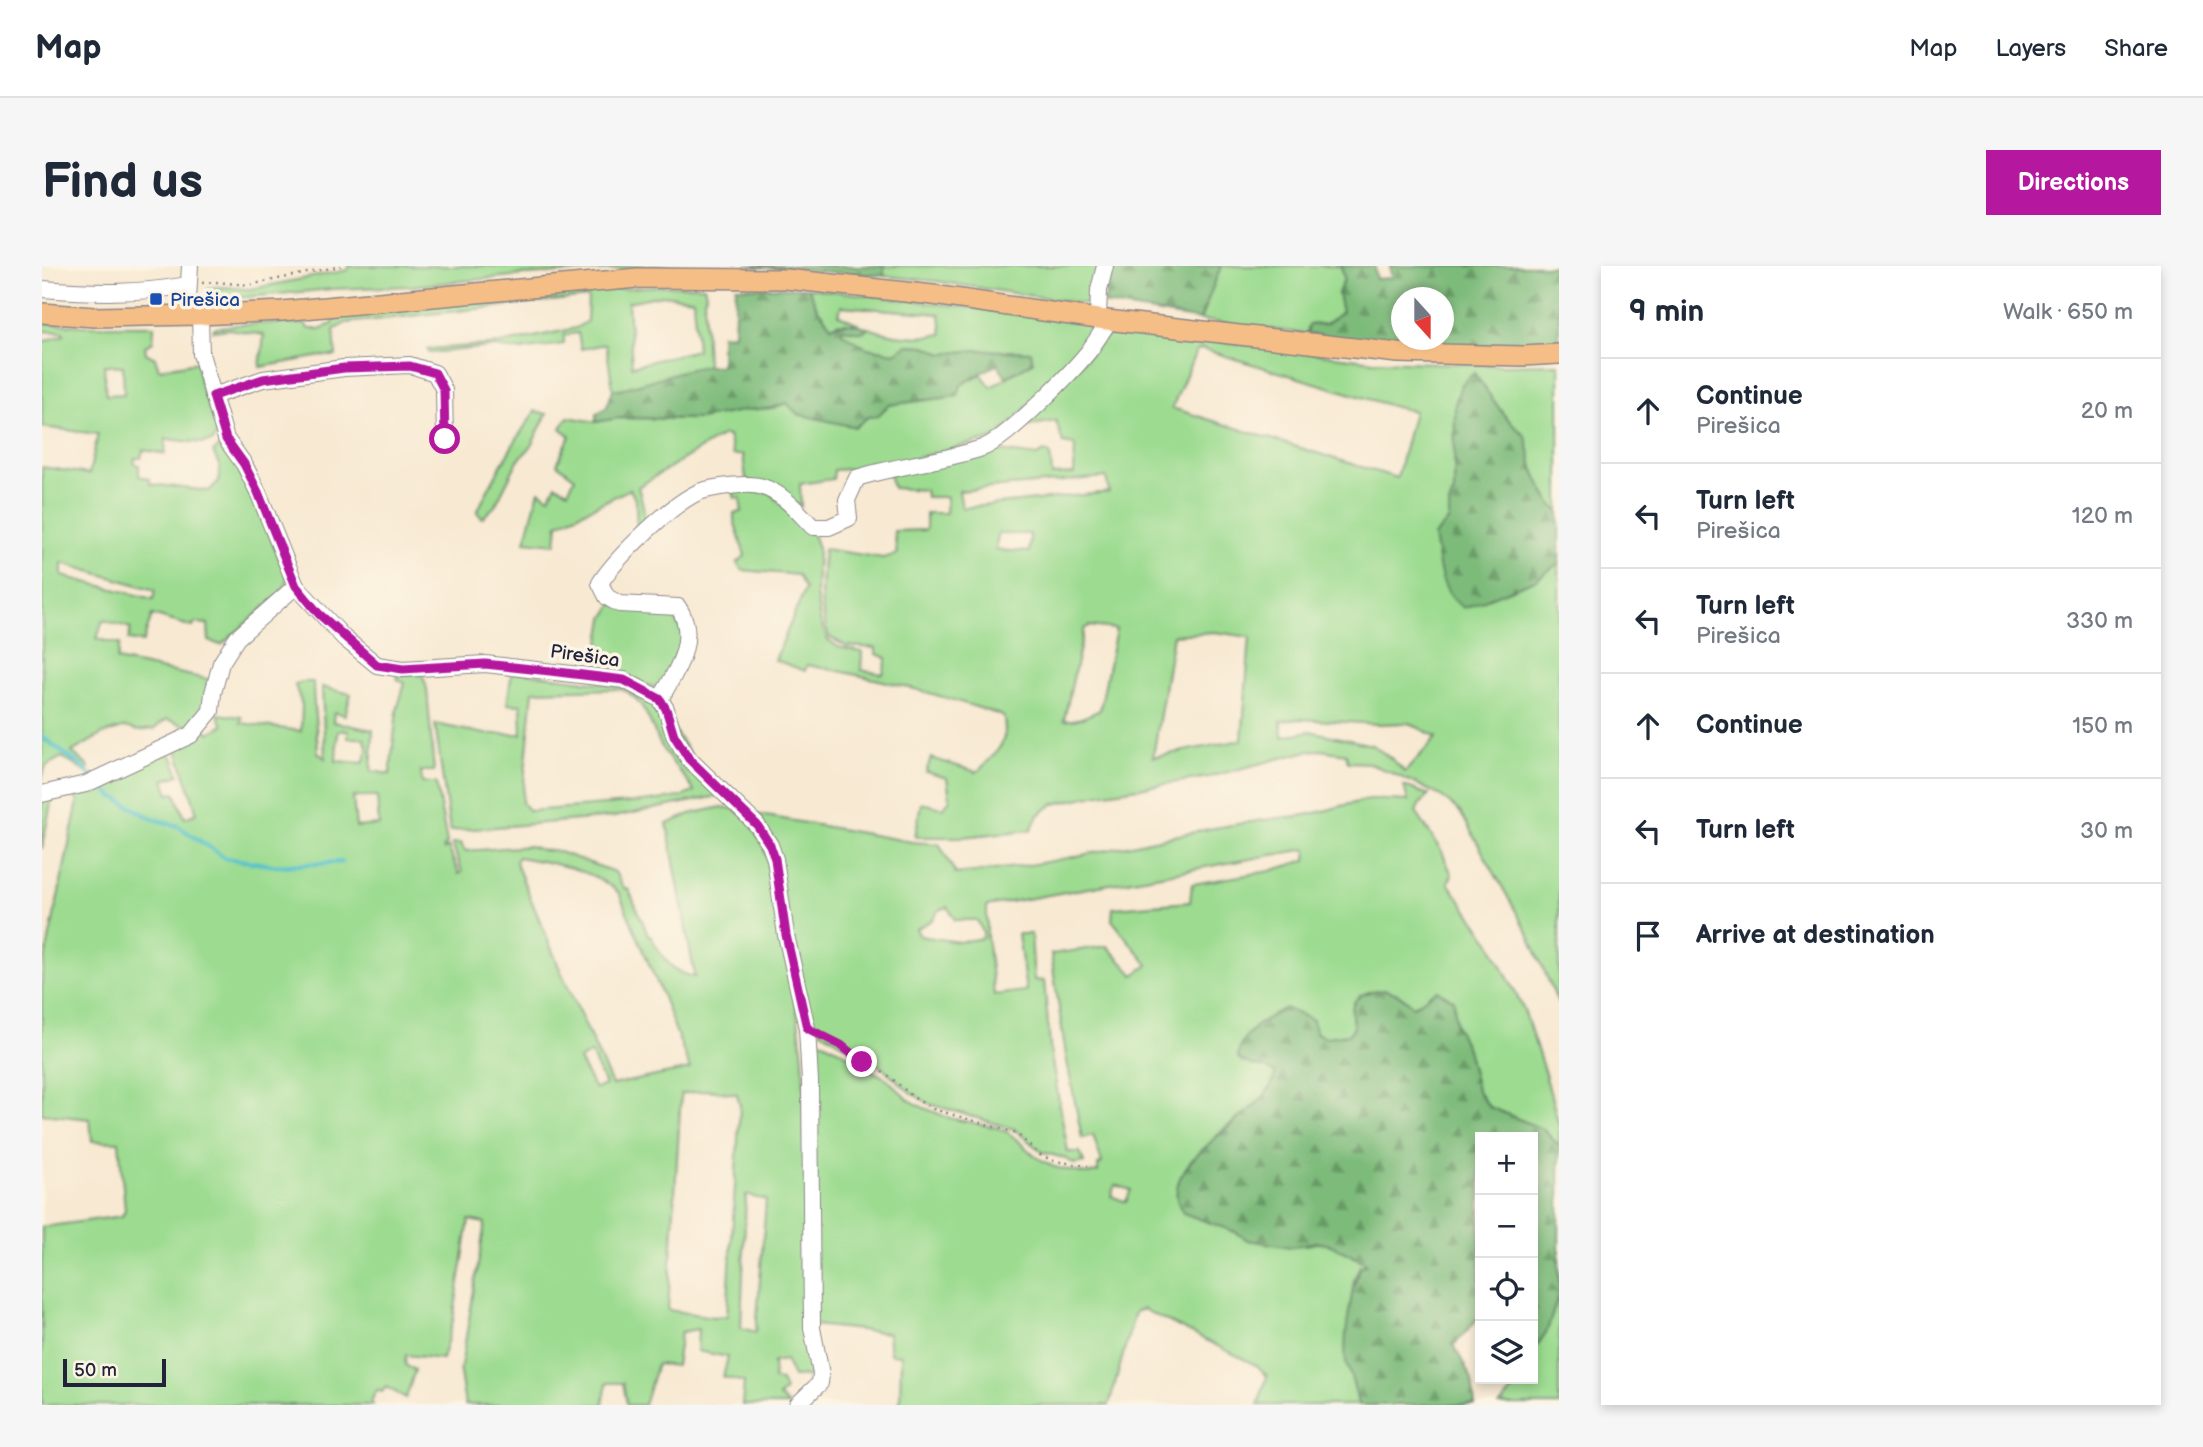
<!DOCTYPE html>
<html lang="en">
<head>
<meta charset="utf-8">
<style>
	:root { --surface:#fff; --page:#f6f6f7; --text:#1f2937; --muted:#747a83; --line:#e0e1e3; --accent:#b5179e }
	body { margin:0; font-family:"Balsamiq Sans",sans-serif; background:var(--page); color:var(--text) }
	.controls { position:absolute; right:21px; bottom:21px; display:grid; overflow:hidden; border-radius:0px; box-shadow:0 4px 10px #0003 }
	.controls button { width:63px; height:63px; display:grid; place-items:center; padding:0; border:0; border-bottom:2px solid var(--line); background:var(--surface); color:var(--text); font:35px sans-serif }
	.compass { position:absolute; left:1349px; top:21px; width:63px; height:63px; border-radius:50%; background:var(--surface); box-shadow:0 4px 10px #0003; rotate:159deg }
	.scale { position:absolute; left:21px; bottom:18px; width:103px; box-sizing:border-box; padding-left:7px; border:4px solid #22223b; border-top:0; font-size:19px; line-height:24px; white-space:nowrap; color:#22223b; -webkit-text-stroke:5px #fcf5e5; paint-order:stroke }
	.stop { position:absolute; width:21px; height:21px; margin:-16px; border:5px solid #b5179e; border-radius:50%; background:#fff }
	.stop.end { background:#b5179e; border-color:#fff; box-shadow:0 2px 7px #0008 }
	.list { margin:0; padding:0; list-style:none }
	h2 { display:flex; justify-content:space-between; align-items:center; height:91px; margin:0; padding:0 28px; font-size:30px }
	h2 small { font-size:23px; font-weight:400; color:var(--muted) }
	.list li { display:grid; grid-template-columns:46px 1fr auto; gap:21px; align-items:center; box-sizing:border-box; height:105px; padding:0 28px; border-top:2px solid var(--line) }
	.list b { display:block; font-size:26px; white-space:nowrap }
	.list p { margin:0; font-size:23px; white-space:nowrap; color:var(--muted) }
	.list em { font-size:23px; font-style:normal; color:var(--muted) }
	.icon { flex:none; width:38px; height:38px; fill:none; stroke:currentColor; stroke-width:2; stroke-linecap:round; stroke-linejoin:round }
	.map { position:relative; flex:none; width:1517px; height:1139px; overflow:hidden; border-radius:0px }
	header { display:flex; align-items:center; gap:42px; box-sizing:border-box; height:98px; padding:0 35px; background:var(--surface); border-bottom:2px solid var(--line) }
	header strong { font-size:33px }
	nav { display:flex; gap:38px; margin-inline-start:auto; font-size:24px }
	.intro { display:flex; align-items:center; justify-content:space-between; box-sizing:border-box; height:168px; padding:0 42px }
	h1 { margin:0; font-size:49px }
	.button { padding:18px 32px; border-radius:0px; background:var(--accent); color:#fff; font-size:24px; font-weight:700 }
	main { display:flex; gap:42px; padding:0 42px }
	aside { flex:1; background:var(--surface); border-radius:0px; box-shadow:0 4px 10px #0003 }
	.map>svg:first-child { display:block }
	.green { fill:#9cdb90; stroke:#5f7e66; stroke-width:2; fill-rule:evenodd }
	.forest { fill:url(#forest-firs); stroke:#506e5a; stroke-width:2; fill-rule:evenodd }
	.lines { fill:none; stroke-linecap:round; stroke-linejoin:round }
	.stream { stroke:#54c1cb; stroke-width:4.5 }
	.minor-casing { stroke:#8d8686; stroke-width:18 }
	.major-casing { stroke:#8d8686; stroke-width:22 }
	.path { stroke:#8d8686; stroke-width:2.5; stroke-dasharray:2 5; stroke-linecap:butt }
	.minor { stroke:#fff; stroke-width:16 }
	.major { stroke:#f6be87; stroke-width:19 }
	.route { stroke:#b5179e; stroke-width:9 }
	.transit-dot { fill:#1a4fb4; stroke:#fcf5e5; stroke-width:2.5 }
	.labels { text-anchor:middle; stroke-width:7; stroke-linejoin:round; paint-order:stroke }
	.transit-label { font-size:19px; fill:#164399; stroke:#fcf5e5; text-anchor:start }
	.street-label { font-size:19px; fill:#22223b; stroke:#fcf5e5 }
</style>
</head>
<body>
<header>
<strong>Map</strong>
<nav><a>Map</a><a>Layers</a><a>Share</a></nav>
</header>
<div class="intro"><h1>Find us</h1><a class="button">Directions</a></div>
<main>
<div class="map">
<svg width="1517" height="1139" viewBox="0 0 1517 1139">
	<defs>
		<pattern id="forest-firs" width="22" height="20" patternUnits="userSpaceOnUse" patternTransform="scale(1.75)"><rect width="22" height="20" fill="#7dbb7a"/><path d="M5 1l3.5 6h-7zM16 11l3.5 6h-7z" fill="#669865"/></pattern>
	</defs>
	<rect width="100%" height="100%" fill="#fcf5e5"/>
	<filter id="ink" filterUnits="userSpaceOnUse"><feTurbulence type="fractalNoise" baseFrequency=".0143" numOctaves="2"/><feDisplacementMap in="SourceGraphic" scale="14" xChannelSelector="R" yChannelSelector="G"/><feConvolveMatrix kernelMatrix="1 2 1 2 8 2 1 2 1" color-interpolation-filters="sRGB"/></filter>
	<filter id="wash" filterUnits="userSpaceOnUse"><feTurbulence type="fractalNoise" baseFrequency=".00686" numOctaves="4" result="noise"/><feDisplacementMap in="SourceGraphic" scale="28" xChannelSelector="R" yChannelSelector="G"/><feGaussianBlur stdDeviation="1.57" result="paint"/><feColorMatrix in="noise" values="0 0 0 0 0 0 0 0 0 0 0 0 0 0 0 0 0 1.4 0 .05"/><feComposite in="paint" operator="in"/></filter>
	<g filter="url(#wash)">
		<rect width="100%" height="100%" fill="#f8e9d2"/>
		<g class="green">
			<path d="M307,0H645L481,9L370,20L290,23L205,31L186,32L181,29H167L166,23C179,18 195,24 209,23L306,4Z"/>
			<path d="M842,0H1057L1052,32L1042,38L893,15L842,10Z"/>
			<path d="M1179,0H1299L1302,13L1296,28L1300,46L1284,58L1267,59L1265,68L1158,54Z"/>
			<path d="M616,20H662L664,28L662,34L665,99L586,122L571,124L564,78L539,83L536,67L522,69V78L479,84L450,81L387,87L385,83L459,78L534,62L545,55L546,31L304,57L292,64L294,90H280L218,101L222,69L187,63L171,65L172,62C202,56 233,57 264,58L266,63H277L291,58L292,54C328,40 369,40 408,37C477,30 547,25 616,20ZM620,29L651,33L655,84L590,100L586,36Z"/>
			<path d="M766,22L1041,55L1055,63L1052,71L956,171L809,209V203L792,204L791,213L758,218L759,241L704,213L701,189H691L686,170L681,169L596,221C601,238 607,255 595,270L594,235L588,223L516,258L514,278L483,275L497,225L507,231L514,219L526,225L533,212L515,198L528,170L519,162L526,151L554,156L577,152L658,153L704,144L730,142L745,137L813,161L826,151L836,150L845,139L916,130L918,119L939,108L949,121L991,96L988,86L933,84L901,88L883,80L865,79L852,87L825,82L799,67L801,63L820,66L826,62C850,70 875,74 900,68L898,48L799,40L797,49L817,58L795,57L790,61L775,42Z"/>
			<path d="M0,57L41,60H112L111,76L103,80L104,87L113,92L117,103L155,96L159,119L176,167L171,175L161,177L124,173L123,188L101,184L99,192H93L92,197L97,199V210L108,213V218L167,225L177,215L178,201L171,186L180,179L199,201L245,310L244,318L238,328L179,379L167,375L166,358L153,357L151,361L110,349L101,376L86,374L89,362L61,354L55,373L78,378L75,394L169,414C167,432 161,448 149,462L125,453L112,463L96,465L84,461L61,468L30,486L47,501L43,506L20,491L4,500L0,513V201L47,208L56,168L0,161V76L22,69L21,66L0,65ZM62,99L81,100L82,128L64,129ZM20,297L113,324L111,333L20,310Z"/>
			<path d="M1086,63L1331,95L1455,99L1517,98V246L1509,238L1498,218L1491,202L1483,171L1462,149L1432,107L1413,189L1412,226L1407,238V254L1493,314L1517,297V739L1485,665L1418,546L1399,530L1379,520L1327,497L1306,496L1304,488L1279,484L1266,485L1167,511L1058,528L1012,538L996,549L989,564L920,571H873L879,537L901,542L908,534L905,512L884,506L889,492L935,506C952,490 969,476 961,450C897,428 832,411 765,399L763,405L733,394L763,323L756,309L700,304L695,297L703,290L692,254V247L700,246L698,232H693L691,225L727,226L771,268L776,282L774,327L778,354L785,373L796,381L820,386L819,404L841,408L845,392L834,388V382L804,380L787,371C776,341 779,314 782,283L841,292L855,288L852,265L884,264V247H904L905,231H884L883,224L851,222L847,208L951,184L995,190L1002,186L1008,188L1010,209L1032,208L1033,179L1021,177L1014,155L985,160V155L1064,71L1073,64ZM1160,83L1353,141L1372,145L1355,212L1130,142L1154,85ZM1064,211L1067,226L920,242L917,225ZM956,268H988L987,286L954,284ZM1047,360L1074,363L1058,444C1047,449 1034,456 1022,454L1042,363ZM1172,366L1208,371L1200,474L1111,491L1131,369ZM1257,453L1335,458L1367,457L1395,471L1363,506L1350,493L1330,479L1268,465L1240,471L1239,455Z"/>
			<path d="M493,145L505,148L488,182L476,194L453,240L440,252L435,246C452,210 471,177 493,145Z"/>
			<path d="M571,338L631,347L643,371L617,423L581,410L553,406L562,352Z"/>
			<path d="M470,405L587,421L616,440L676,530L572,551L408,565L393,458L443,468H480L479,439L465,438ZM578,423C605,432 609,464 622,485C631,500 645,511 652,526L638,531L600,536L487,545L480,537L491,425Z"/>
			<path d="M375,407L381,410L385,423L392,505H379L380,517H394L405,577L401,583L402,584L406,581L417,608L420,606L410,578L419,577L423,585L488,580L503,585L512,584L573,606L581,621L587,624L606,669H608C618,688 629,708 653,711L625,558L648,548L680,541L692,543L705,552L729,593L752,725L761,790L771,1110L751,1111L743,1094L731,1096L732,1114L739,1115L743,1124L737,1131L746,1139H700L702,1116L681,1111L686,1091L655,1085L656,1063L639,1066L634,1100L615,1098L602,1139H585L581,1117H565L561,1139H423L418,1107L443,957L427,954L411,1055L400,1093L364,1089L363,1099L373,1104L364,1132L344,1121L340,1126L335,1124L329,1135L331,1139H0V961L80,950L83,944L77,876L50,875L48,853L0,848V708L36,535L30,528L124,485L131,492L137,509L122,514L127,528L133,527L143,552L155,547L134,481L162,461L167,467L181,459L176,448L200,451L199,457L259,465L260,439L253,419L260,416H271C271,441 275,462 276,487L283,492L280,421L309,428L303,449L292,446L291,456L331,464L329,505L348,508L355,444L363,417L356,414L355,410ZM296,464L306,465V472H322L326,483L321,497L294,495ZM335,530L337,559L314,561L311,531ZM476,591C511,597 551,603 577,627L619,726L648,803L570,819L517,701L475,600L474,594ZM549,787L563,819L553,823L537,794ZM667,824L695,828L698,840L685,1050L671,1051L626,1044L639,828ZM704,929L724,934L714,1066L699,1062Z"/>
			<path d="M1362,520L1387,529L1377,539L1374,546L1400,586L1410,609L1406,617L1447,674L1482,744L1504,811L1517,860V880L1501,863L1447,841L1435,824L1425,783L1414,759L1412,735L1388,728L1380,736L1371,740C1366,736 1362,731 1357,729C1352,726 1345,727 1340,726C1315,723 1305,738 1312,761L1307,768L1284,771L1274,767L1242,743L1231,749L1200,796L1223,801L1233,807C1232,833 1195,851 1177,867C1167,878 1157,889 1146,900L1193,966L1206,974L1266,979C1285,971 1307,988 1324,997L1325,999L1318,1000L1312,1013L1304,1073L1316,1139H1216L1225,1110L1216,1100L1101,1043L1093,1046L1067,1139H858L859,1089L848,1088L846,1067L772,1059L767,768L801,786L822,801L844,812L866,833L880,841L907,852L956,862L967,867L993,890L1012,901L1044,908L1056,906V899L1060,897L1051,869L1040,872L1024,790L1009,688L1065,680L1092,709L1106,699L1070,654L1071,642L1148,636L1150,618L1228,605L1264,594L1265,583L945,640V670L952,729L984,725L976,668H989L992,714L1002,715L1009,790L1026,886H1038L1042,896L1033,898L1022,892L1000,886L972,863L888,838L869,827L841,802L766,757L762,731L713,548L870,576L897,578L914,608C1030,599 1141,561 1256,550C1281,548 1304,536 1329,534C1341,533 1354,535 1366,535ZM906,641L913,654H935L941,666V672L917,676L878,670L874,663L890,654L897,644ZM1073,919L1089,924L1084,936L1069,930Z"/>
			<path d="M10,532L0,583V534Z"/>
			<path d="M1517,1027V1139H1458L1481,1113H1491V1103L1495,1099L1491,1085L1505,1065Z"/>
		</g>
		<g class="forest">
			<path d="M704,0H842V10Z"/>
			<path d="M1066,0H1179L1158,54L1063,38Z"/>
			<path d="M1299,0H1333L1334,13L1349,12L1348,0H1517V78C1433,83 1349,79 1265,68L1267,59L1284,58L1300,46L1296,27L1302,13ZM1360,32H1402V74H1360Z"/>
			<path d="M694,21L766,22L775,42L790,61C799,54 816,58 826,62L820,66L801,63L799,66L825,82L852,87L865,79L883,80L901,88L933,84L989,86L991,96L964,111L955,98L919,119L916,130L846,139L836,150L826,151L813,161L755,148L745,137L730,142L704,144L658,153L577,152L554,156V148L564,142L571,124C607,119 643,98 679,100V69L692,68Z"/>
			<path d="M1432,107L1462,149L1484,171L1491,202L1498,218L1509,238L1517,246V297L1493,314L1422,342C1397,327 1397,297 1392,270L1407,254V238L1412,226L1413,138L1419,119Z"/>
			<path d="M1344,724L1356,728L1371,740C1380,736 1386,728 1396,725L1412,734L1414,759L1425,783L1435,824L1447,841L1501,863L1517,880V1027L1505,1065L1491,1085V871H1438V1050L1412,1079L1430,1114L1433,1139H1316C1314,1126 1311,1115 1306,1103C1298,1086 1310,1017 1319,1000L1325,999L1324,997L1289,979L1274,976L1248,981L1206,974L1193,966L1141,947C1139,943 1135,937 1135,932C1127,885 1232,845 1233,807C1221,799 1206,801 1196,792C1196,768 1223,753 1243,742L1271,754L1274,767L1284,771L1307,768L1312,761C1304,733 1318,725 1344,724Z"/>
		</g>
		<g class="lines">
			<path class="stream" d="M0,471L38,499L69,529L109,552L136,560L183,592L235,600L300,596"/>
		</g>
	</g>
	<g filter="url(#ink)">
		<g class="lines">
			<defs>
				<g id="minor">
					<path d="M0,23C53,27 94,28 146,19"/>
					<path d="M145,49L148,0"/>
					<path d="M158,49L159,88L184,173L202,198L216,226L254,320L302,372L335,399L361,403L443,398L582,414L618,433L624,443L632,469L647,493L715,559L728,579L733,593L744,669L765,762L768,815L770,1062L779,1108L778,1117L755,1139"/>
					<path d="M1056,53L1057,24L1063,0"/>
					<path d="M171,130L221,113L302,102L368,99L393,107L402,124L403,173"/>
					<path d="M618,433C635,405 657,371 636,341L577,338L565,331L558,317C574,292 629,238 657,226C671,221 708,216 721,221C742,228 756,246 771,261H787L807,252L805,234L815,212C856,199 899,196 940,182C964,174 1030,106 1047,85C1054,75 1061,64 1068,54"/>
					<path d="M0,528L44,518L149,469L169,445L171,427L179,397L195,372L254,320"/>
				</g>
				<path id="major" d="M0,47L52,51L158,49L240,45L596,12L744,13L891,29L1056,53L1356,87L1481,90L1517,88"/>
			</defs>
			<use href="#minor" class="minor-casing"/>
			<use href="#major" class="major-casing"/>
			<g class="path">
				<path d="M160,17L174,16L207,19L299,0"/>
				<path d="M780,770L798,780L820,796L846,809L871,831L891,843L974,867L998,889L1012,895L1046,900"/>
			</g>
			<use href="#minor" class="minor"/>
			<use href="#major" class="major"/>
		</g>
	</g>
	<g class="lines" filter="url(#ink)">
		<path class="route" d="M403,173L402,124L393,107L368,100L302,102L221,113L171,130L184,173L202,198L216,226L254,320L277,348L335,399L361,403L443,398L508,405L582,414L618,433L624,443L632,469L647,493L715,559L728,579L733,593L744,669L765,762L799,779L820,796"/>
	</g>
	<rect class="transit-dot" x="107" y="26" width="14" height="14" rx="3.5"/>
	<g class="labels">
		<g class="transit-label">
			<text x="128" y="40">Pirešica</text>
		</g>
		<g class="street-label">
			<text transform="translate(543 389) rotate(8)" y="7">Pirešica</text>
		</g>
	</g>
</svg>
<div class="controls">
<button>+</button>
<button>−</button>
<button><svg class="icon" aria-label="locate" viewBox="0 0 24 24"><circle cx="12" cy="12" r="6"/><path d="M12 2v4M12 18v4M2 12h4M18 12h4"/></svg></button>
<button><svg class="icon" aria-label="layers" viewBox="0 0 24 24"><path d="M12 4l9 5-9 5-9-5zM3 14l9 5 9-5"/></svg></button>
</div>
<svg class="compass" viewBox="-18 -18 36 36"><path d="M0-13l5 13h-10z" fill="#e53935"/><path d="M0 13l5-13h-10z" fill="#747a83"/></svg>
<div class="scale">50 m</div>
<div class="stop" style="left:403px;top:173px"></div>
<div class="stop end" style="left:820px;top:796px"></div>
</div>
<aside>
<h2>9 min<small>Walk · 650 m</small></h2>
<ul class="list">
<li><svg class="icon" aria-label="ahead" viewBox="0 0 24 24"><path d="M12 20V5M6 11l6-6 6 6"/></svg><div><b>Continue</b><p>Pirešica</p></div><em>20 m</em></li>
<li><svg class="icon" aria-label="left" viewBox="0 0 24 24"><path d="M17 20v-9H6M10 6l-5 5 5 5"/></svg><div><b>Turn left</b><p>Pirešica</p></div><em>120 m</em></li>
<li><svg class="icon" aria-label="left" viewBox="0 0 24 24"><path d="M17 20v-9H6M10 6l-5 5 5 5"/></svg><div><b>Turn left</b><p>Pirešica</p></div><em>330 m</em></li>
<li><svg class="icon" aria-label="ahead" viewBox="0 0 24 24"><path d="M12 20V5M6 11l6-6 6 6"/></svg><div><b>Continue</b></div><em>150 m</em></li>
<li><svg class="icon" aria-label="left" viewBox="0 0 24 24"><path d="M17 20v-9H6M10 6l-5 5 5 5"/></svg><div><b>Turn left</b></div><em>30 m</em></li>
<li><svg class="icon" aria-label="arrive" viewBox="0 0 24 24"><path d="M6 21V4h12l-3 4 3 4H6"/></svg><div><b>Arrive at destination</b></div></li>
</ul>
</aside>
</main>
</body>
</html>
